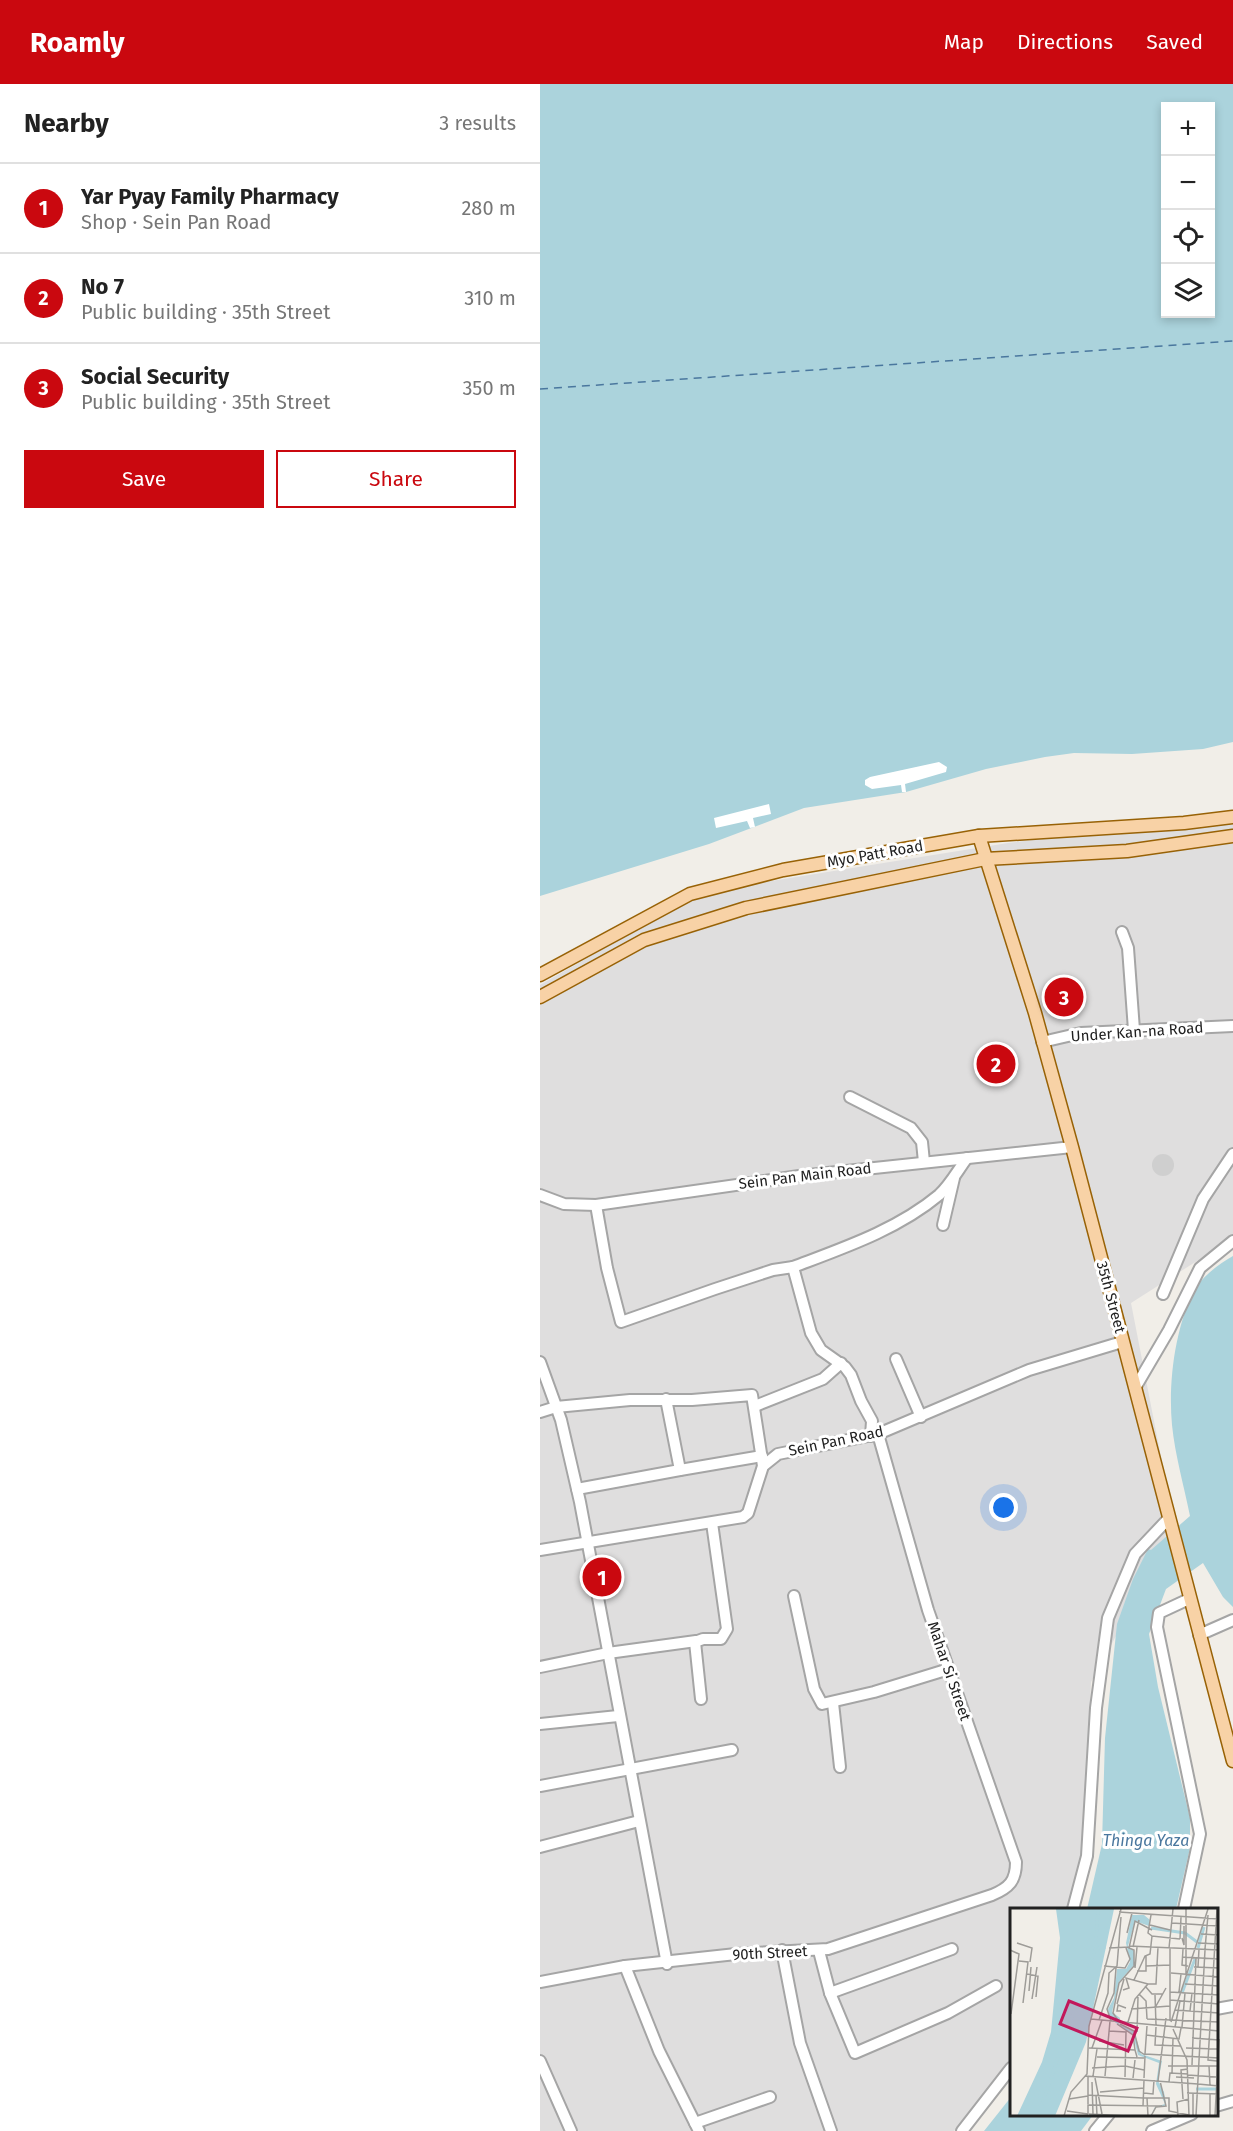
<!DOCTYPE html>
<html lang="en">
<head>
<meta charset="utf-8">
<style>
	:root { --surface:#fff; --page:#f6f6f6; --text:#222; --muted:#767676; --line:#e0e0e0; --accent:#ca080f }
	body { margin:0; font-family:"Fira Sans",sans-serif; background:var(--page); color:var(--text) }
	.controls { position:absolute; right:18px; top:18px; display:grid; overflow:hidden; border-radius:0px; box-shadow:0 3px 9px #0003 }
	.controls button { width:54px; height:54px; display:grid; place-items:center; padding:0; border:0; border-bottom:2px solid var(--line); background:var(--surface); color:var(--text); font:30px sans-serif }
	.you { position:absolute; left:464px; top:1424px; width:21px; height:21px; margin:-15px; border:4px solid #fff; border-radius:50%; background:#1a73e8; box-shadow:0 0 0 9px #1a73e833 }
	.badge { display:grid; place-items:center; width:39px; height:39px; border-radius:50%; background:var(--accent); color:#fff; font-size:20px; font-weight:700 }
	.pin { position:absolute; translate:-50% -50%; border:3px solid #fff; box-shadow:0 2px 6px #0006 }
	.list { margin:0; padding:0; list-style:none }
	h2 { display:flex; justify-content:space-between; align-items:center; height:78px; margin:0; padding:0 24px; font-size:26px }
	h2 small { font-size:20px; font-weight:400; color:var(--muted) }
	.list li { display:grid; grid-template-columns:39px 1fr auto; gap:18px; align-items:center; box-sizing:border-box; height:90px; padding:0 24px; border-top:2px solid var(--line) }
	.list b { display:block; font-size:22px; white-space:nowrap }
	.list p { margin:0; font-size:20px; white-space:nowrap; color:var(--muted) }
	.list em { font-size:20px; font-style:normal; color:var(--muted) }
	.actions { display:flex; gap:12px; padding:18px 24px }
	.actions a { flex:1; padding:14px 0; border:2px solid var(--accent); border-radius:0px; text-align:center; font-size:21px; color:var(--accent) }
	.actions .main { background:var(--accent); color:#fff }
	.icon { flex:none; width:33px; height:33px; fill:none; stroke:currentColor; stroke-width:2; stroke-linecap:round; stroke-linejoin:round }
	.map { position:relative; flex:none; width:693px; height:2047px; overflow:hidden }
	header { display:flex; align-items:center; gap:36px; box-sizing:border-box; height:84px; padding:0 30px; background:var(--accent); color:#fff }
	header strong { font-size:28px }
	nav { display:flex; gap:33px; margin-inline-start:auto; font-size:21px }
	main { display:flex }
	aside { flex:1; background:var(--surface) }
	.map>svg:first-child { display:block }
	.residential { fill:#dfdede }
	.religious { fill:#cfcfcf }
	.water { fill:#abd3dc; fill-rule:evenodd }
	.pier { fill:#fff }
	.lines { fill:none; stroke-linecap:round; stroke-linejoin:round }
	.ferry { stroke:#4a779e; stroke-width:1.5; stroke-dasharray:8 6; stroke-linecap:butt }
	.minor-casing { stroke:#a5a5a5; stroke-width:14 }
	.major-casing { stroke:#986206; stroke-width:15 }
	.minor { stroke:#fff; stroke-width:10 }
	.major { stroke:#f8d2a6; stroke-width:12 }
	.labels { text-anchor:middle; stroke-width:6; stroke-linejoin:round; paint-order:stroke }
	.street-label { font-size:15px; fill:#212121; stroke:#fff }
	.water-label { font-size:16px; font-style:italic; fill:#4a779e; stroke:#fff }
	.inset-river { fill:none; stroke:#abd3dc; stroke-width:3 }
	.inset-road { fill:none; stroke:#9e9c98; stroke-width:1.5 }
	.view { fill:#c2185b; fill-opacity:0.15; stroke:#c2185b; stroke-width:3 }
	.inset-edge { fill:none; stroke:#212121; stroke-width:3 }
</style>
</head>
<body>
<header>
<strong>Roamly</strong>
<nav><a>Map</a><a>Directions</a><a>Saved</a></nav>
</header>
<main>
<aside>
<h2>Nearby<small>3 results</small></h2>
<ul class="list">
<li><span class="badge">1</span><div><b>Yar Pyay Family Pharmacy</b><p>Shop · Sein Pan Road</p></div><em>280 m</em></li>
<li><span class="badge">2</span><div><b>No 7</b><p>Public building · 35th Street</p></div><em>310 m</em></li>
<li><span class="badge">3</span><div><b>Social Security</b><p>Public building · 35th Street</p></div><em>350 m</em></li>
</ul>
<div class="actions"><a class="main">Save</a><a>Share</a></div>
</aside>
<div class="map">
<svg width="693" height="2047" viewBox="0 0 693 2047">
	<rect width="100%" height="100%" fill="#f1eee8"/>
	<path class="residential" d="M693,732V1154L591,1219L629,1414L625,1462L551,1598L544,1792L532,1825H471V1980L414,2047H0V901L163,808L468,759Z"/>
	<circle class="religious" cx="623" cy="1081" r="11"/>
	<g class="water">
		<path d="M0,0H693V658L663,665L592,670L534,669L505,673L446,685L366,708L264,724L169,760L0,812ZM626,22H670V230H626Z"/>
		<path d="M693,1172V1523L683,1513L663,1479L626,1505L609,1550L618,1603L650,1734V1764L636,1825H547L562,1760L565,1654L577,1540L593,1495L608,1465L611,1466L650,1432C644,1402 635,1371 632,1341C628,1298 635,1243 655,1205C662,1193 680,1179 693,1172Z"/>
		<path d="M471,2013V2030L553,2031L541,2047H444Z"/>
	</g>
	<g class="pier">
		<path d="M399,678L407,683L406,688L365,700L366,708H362L361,701L332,705L325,701V696L330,693Z"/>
		<path d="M229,720L231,730L213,734L215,743L210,744L207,737L176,744L174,734Z"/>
	</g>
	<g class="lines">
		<path class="ferry" d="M0,305L693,257"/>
		<defs>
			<g id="minor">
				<path d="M582,848L588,864L594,946"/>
				<path d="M502,958L541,949L693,942"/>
				<path d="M310,1013L371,1044L382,1058L384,1078"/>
				<path d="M0,1111L24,1120L56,1121L259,1092L532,1063"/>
				<path d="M56,1121L67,1184L81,1238L175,1205L233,1186L253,1183L271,1249L281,1266L305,1283L311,1291L321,1317L332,1337L331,1352"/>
				<path d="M403,1141L414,1094"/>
				<path d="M253,1183C303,1164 357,1146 399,1111C410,1101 418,1086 427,1074"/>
				<path d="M623,1210L663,1115L693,1070"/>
				<path d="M356,1275L381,1333"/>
				<path d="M0,1278L21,1336L40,1418L127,1880"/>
				<path d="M595,1304L629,1246L660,1184L693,1157"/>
				<path d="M215,1322L283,1295L301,1279"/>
				<path d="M0,1328L16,1323L90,1316H152L212,1311L223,1382"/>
				<path d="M140,1386L222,1372"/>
				<path d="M37,1405L140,1386L126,1315"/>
				<path d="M0,1466L203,1433L208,1429L223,1382L238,1370L338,1350L489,1286L582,1258"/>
				<path d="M254,1512L274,1605L282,1620L334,1608L409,1585"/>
				<path d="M659,1551L693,1536"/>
				<path d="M0,1583L68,1569L156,1557"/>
				<path d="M161,1615L155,1558L163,1555H181L187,1545L172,1439"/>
				<path d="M293,1619L300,1683"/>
				<path d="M0,1640L78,1632"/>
				<path d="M0,1702L192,1666"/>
				<path d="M0,1763L99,1737"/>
				<path d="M533,1825L547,1772L556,1624L568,1534L595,1470L629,1434"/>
				<path d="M644,1825L660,1750L617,1543L619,1529L649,1515"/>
				<path d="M242,1866L260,1959L291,2047"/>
				<path d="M279,1867L290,1909L315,1969L408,1929L456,1902"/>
				<path d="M85,1882L119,1967L159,2047"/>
				<path d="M0,1898L85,1882L196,1870L288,1865L452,1811C469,1804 476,1797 476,1778L388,1526L338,1350"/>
				<path d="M290,1909L412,1865"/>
				<path d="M676,1925L693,1922"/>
				<path d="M0,1977L31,2047"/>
				<path d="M676,2022L693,2017"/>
				<path d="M155,2039L230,2013"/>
				<path d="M422,2047L471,1984"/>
				<path d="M555,2047L569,2030"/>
				<path d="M612,2047L652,2030"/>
			</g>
			<g id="major">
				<path d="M439,752L495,929L532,1063L693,1677"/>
				<path d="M0,891L150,810L243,786L439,752L644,739L693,733"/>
				<path d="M0,913L104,856L206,824L445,775L587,767L693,752"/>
			</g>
		</defs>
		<use href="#minor" class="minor-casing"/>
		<use href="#major" class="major-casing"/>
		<use href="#minor" class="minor"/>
		<use href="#major" class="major"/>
	</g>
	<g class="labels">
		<g class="street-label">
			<text transform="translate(335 770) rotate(-10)" y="5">Myo Patt Road</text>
			<text transform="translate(597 948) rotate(-4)" y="5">Under Kan-na Road</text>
			<text transform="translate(265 1092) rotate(-7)" y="5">Sein Pan Main Road</text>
			<text transform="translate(571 1213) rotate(75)" y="5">35th Street</text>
			<text transform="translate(296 1357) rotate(-12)" y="5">Sein Pan Road</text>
			<text transform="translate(409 1587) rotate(71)" y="5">Mahar Si Street</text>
			<text transform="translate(230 1869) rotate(-3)" y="5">90th Street</text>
		</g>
		<g class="water-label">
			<text x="606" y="1762">Thinga Yaza</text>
		</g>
	</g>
	<g transform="translate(470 1824)">
		<rect width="208" height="208" fill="#f1eee8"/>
		<path d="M46,1H104L76,134L45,208H7L32,154L41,124L50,30ZM122,7H134L140,12L139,18L125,13L118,38L124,43V57L109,74L102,104L110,110L109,116L124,123L131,146L152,153L148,173L154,184L156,197L154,198L146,199L141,208L145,199L155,196L146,176L149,155L128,147L123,127L99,110L98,101L104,90L107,61H116L120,54L116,35Z" fill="#abd3dc"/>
		<path class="inset-river" d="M88,1L86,33L95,41M141,20L175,25L187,34M188,40L194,19M172,85L185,51M186,181H209M28,208L85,42L92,39"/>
		<path class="inset-road" d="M176,1V66M207,1L198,152L207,153M109,4L209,11M141,7L138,25L142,28M162,15L209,18M140,17L160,22M117,25L122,5M191,26L209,27M172,30L174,37V18M170,31L171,9M7,35L22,40L20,54M188,35L209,36M119,38L209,42M123,39L129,12M99,40L120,39M159,40L163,1M160,40V113M173,41L172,57L178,58M195,41L198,7M0,42L9,46L1,106M172,49L209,51M9,53L18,54L13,95M94,58L115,60L120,51L116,40M136,58L160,57M184,59L209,60M188,59L189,41M125,60L127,39M127,63H136V47M161,65L209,69M17,66L28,68L26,89M124,72L135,48L140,46L142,28L170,31M175,76L209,78M135,78L142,86H153M113,82L119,80L116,70L138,76M19,83L21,59M160,84L209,87M169,84L171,66M129,86L136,93L137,111M145,87L146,117M22,91L27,59M160,92L209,96M107,96L114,71M146,98L156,80M121,101L160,98M165,102L209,105M111,103H107L108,97L116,100M180,103L182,85M81,111L209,123M137,111L209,114M89,112L98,85L99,65L107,58L111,9M101,113L97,101L104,85L106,60M118,114L125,91L138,76H146L148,39M161,114L198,1M110,115L103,105L109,75L124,58V42L119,40L125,13L142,22M107,116L123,127L125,142M110,116L124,123L129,143L135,147M137,118L135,146L209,150M146,119L145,137L170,138M165,119L170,93M172,119L175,85M163,121L177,152L179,208M99,123L116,124L115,169M127,124L128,89M136,127L169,131L171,120M182,130L209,132M89,133L114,137M79,140L125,142L127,149M82,140L92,112M176,140L207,141M87,149L134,150M182,157L186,50M158,158H207M199,158L200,177M82,160L115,158L134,162M162,165L163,130M178,167L206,169M75,168L188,176M78,168V196M83,168L87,141M95,168L100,113M166,169L184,170M85,170L92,206M123,170L125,152M134,170L135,148M148,173L156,110M82,174L83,206M159,174L160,165L178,166M188,176L209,178M90,184L134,180M134,185L143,186L144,172M177,185L209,186M78,187L133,190M86,187L87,208M133,190H159V203L179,207M137,190L138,208M59,191L78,188M173,191L171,162L178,161M133,198L134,172M57,203L78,206M78,206V197L152,198M79,206L118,208M54,208L61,184L77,166L79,118L111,1M141,208L146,199L156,198L150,173M168,208L167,194L179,191M183,208V185M186,208L195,42M200,208V186M205,208L209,131"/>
		<path class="view" d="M59,93L127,120L118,143L50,116Z"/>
		<rect width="208" height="208" class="inset-edge"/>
	</g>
</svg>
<div class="controls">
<button>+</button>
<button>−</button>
<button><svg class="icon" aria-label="locate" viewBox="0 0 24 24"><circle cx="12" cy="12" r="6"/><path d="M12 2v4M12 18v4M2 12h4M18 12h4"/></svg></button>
<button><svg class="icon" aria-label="layers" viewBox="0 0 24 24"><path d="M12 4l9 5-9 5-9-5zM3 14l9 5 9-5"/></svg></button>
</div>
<div class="you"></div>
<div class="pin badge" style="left:62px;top:1493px">1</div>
<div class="pin badge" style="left:456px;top:980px">2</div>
<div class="pin badge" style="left:524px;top:913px">3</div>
</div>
</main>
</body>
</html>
